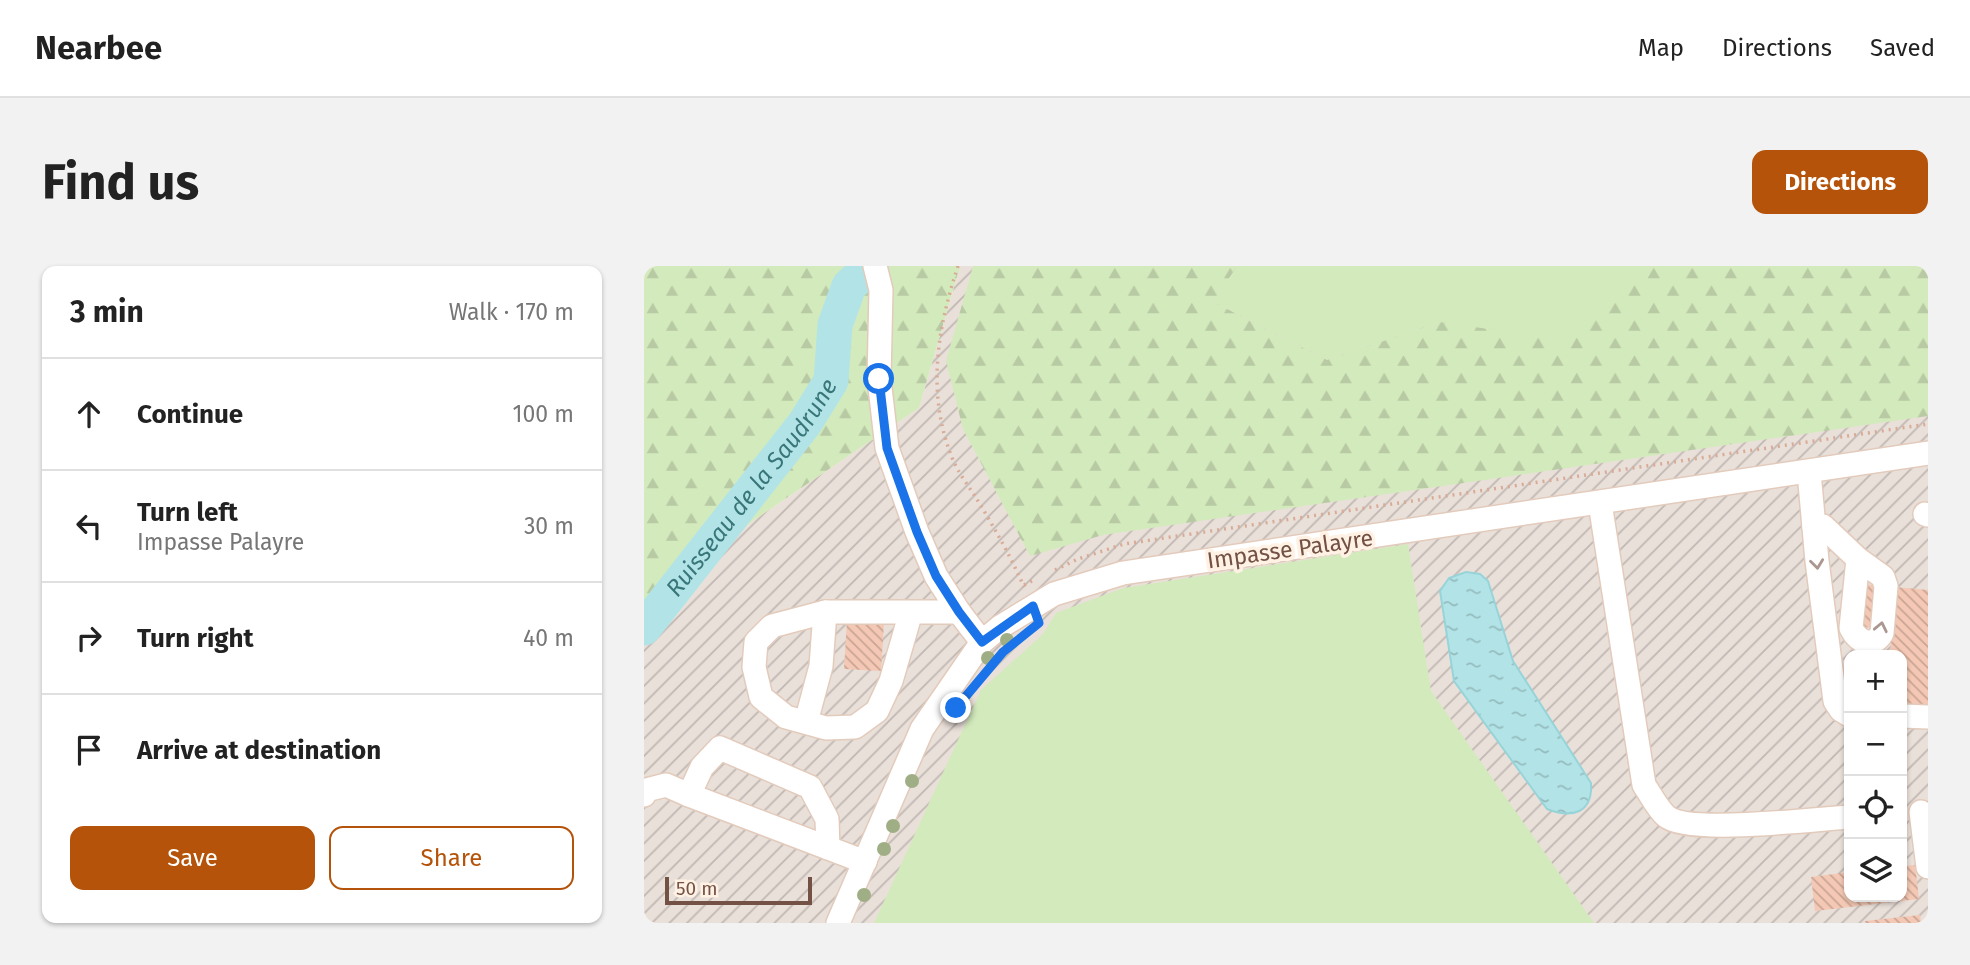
<!DOCTYPE html>
<html lang="en">
<head>
<meta charset="utf-8">
<style>
	:root { --surface:#fff; --page:#f2f2f2; --text:#222; --muted:#767676; --line:#e0e0e0; --accent:#b45309 }
	body { margin:0; font-family:"Fira Sans",sans-serif; background:var(--page); color:var(--text) }
	.controls { position:absolute; right:21px; bottom:21px; display:grid; overflow:hidden; border-radius:14px; box-shadow:0 2px 5px #0004 }
	.controls button { width:63px; height:63px; display:grid; place-items:center; padding:0; border:0; border-bottom:2px solid var(--line); background:var(--surface); color:var(--text); font:35px sans-serif }
	.scale { position:absolute; left:21px; bottom:18px; width:147px; box-sizing:border-box; padding-left:7px; border:4px solid #735145; border-top:0; font-size:19px; line-height:24px; white-space:nowrap; color:#735145; -webkit-text-stroke:5px #fff2e4; paint-order:stroke }
	.stop { position:absolute; width:21px; height:21px; margin:-16px; border:5px solid #1a73e8; border-radius:50%; background:#fff }
	.stop.end { background:#1a73e8; border-color:#fff; box-shadow:0 2px 7px #0008 }
	.list { margin:0; padding:0; list-style:none }
	h2 { display:flex; justify-content:space-between; align-items:center; height:91px; margin:0; padding:0 28px; font-size:30px }
	h2 small { font-size:23px; font-weight:400; color:var(--muted) }
	.list li { display:grid; grid-template-columns:46px 1fr auto; gap:21px; align-items:center; box-sizing:border-box; height:112px; padding:0 28px; border-top:2px solid var(--line) }
	.list b { display:block; font-size:26px; white-space:nowrap }
	.list p { margin:0; font-size:23px; white-space:nowrap; color:var(--muted) }
	.list em { font-size:23px; font-style:normal; color:var(--muted) }
	.actions { display:flex; gap:14px; padding:21px 28px }
	.actions a { flex:1; padding:16px 0; border:2px solid var(--accent); border-radius:14px; text-align:center; font-size:24px; color:var(--accent) }
	.actions .main { background:var(--accent); color:#fff }
	.icon { flex:none; width:38px; height:38px; fill:none; stroke:currentColor; stroke-width:2; stroke-linecap:round; stroke-linejoin:round }
	.map { position:relative; flex:none; width:1284px; height:657px; overflow:hidden; border-radius:14px }
	header { display:flex; align-items:center; gap:42px; box-sizing:border-box; height:98px; padding:0 35px; background:var(--surface); border-bottom:2px solid var(--line) }
	header strong { font-size:33px }
	nav { display:flex; gap:38px; margin-inline-start:auto; font-size:24px }
	.intro { display:flex; align-items:center; justify-content:space-between; box-sizing:border-box; height:168px; padding:0 42px }
	h1 { margin:0; font-size:49px }
	.button { padding:18px 32px; border-radius:14px; background:var(--accent); color:#fff; font-size:24px; font-weight:700 }
	main { display:flex; gap:42px; padding:0 42px }
	aside { flex:1; background:var(--surface); border-radius:14px; box-shadow:0 2px 5px #0004 }
	.map>svg:first-child { display:block }
	.industrial { fill:url(#industrial-furrows); fill-rule:evenodd }
	.grass { fill:#d3eabc }
	.forest { fill:url(#forest-firs) }
	.water { fill:url(#water-ripples); stroke:#97d4d9; stroke-width:2 }
	.lines { fill:none; stroke-linecap:round; stroke-linejoin:round }
	.river { stroke:#b2e4e7; stroke-width:35 }
	.building { fill:url(#building-back-hatch) }
	.minor-casing { stroke:#e3cbbc; stroke-width:26 }
	.path { stroke:#d8ab97; stroke-width:3.5; stroke-dasharray:2 5; stroke-linecap:butt }
	.minor { stroke:#fff; stroke-width:23 }
	.tree { fill:#a0ae85 }
	.oneway { stroke:#ab978f }
	.route { stroke:#1a73e8; stroke-width:9 }
	.labels { text-anchor:middle; stroke-width:7; stroke-linejoin:round; paint-order:stroke }
	.street-label { font-size:23px; fill:#735145; stroke:#fff2e4 }
	.water-label { font-size:24px; font-style:italic; fill:#39767a; stroke:#fff2e4 }
</style>
</head>
<body>
<header>
<strong>Nearbee</strong>
<nav><a>Map</a><a>Directions</a><a>Saved</a></nav>
</header>
<div class="intro"><h1>Find us</h1><a class="button">Directions</a></div>
<main>
<aside>
<h2>3 min<small>Walk · 170 m</small></h2>
<ul class="list">
<li><svg class="icon" aria-label="ahead" viewBox="0 0 24 24"><path d="M12 20V5M6 11l6-6 6 6"/></svg><div><b>Continue</b></div><em>100 m</em></li>
<li><svg class="icon" aria-label="left" viewBox="0 0 24 24"><path d="M17 20v-9H6M10 6l-5 5 5 5"/></svg><div><b>Turn left</b><p>Impasse Palayre</p></div><em>30 m</em></li>
<li><svg class="icon" aria-label="right" viewBox="0 0 24 24"><path d="M7 20v-9h11M14 6l5 5-5 5"/></svg><div><b>Turn right</b></div><em>40 m</em></li>
<li><svg class="icon" aria-label="arrive" viewBox="0 0 24 24"><path d="M6 21V4h12l-3 4 3 4H6"/></svg><div><b>Arrive at destination</b></div></li>
</ul>
<div class="actions"><a class="main">Save</a><a>Share</a></div>
</aside>
<div class="map">
<svg width="1284" height="657" viewBox="0 0 1284 657">
	<defs>
		<pattern id="industrial-furrows" width="10" height="10" patternUnits="userSpaceOnUse" patternTransform="scale(1.75)"><rect width="10" height="10" fill="#eae0da"/><path d="M-1 1l2-2M0 10L10 0M9 11l2-2" fill="none" stroke="#c2b8b3"/></pattern>
		<pattern id="forest-firs" width="22" height="20" patternUnits="userSpaceOnUse" patternTransform="scale(1.75)"><rect width="22" height="20" fill="#d3eabc"/><path d="M5 1l3.5 6h-7zM16 11l3.5 6h-7z" fill="#b8caa3"/></pattern>
		<pattern id="water-ripples" width="26" height="14" patternUnits="userSpaceOnUse" patternTransform="scale(1.75)"><rect width="26" height="14" fill="#b2e4e7"/><path d="M2 4q2-2 4 0t4 0M15 11q2-2 4 0t4 0" fill="none" stroke="#95bbbd"/></pattern>
		<pattern id="building-back-hatch" width="6" height="6" patternUnits="userSpaceOnUse" patternTransform="scale(1.75)"><rect width="6" height="6" fill="#f4c8b4"/><path d="M-1 5l2 2M0 0l6 6M5-1l2 2" fill="none" stroke="#caa594"/></pattern>
	</defs>
	<rect width="100%" height="100%" fill="#fdeedd"/>
	<path class="industrial" d="M316,0H1284V657H0V344L110,254L275,142ZM1205,389H1258V631H1205Z"/>
	<g class="grass">
		<path d="M593,0H1010L928,76L796,56L683,94L569,36Z"/>
		<path d="M764,278L787,425L950,657H230L337,424L399,368L412,347L479,322Z"/>
	</g>
	<g class="forest">
		<path d="M0,0H316L275,142L110,254L0,344Z"/>
		<path d="M329,0H593L569,36L683,94L796,56L928,75L1010,0H1284V150L459,269L386,290L319,163L302,95Z"/>
	</g>
	<path class="water" d="M822,306L836,308L844,315L869,395L947,517C949,547 928,553 903,543L810,415L796,325L805,312Z"/>
	<g class="lines">
		<path class="river" id="s1" d="M0,362L161,157L187,115L191,59L205,20L227,0"/>
	</g>
	<g class="building">
		<path d="M1217,318L1284,324V440L1258,437V389H1246L1248,363L1214,361Z"/>
		<path d="M203,354L240,357L237,405L200,403Z"/>
		<path d="M1271,599L1275,633L1171,645L1167,611L1205,606V631H1258V600Z"/>
		<path d="M1276,649L1277,657H1221V655Z"/>
	</g>
	<g class="lines">
		<defs>
			<g id="minor">
				<path d="M231,0L237,24L235,113L243,182L273,266L292,310L315,346L338,376"/>
				<path d="M1165,206L1173,295L1191,435L1197,444L1205,449"/>
				<path d="M956,237L1000,519C1007,529 1013,542 1022,550C1043,569 1173,553 1205,551"/>
				<path d="M1281,248L1284,249"/>
				<path d="M1170,261L1179,260L1214,293L1239,311L1242,320L1238,367C1229,383 1214,376 1207,362L1214,293"/>
				<path d="M267,346L247,415L233,445L211,461L182,462L142,451L117,431L110,401L112,376L128,360L181,346H315"/>
				<path d="M1258,450L1284,451"/>
				<path d="M162,456L177,400L181,346"/>
				<path d="M0,529L2,524L22,519L45,529"/>
				<path d="M1277,546L1284,601"/>
				<path d="M184,582L183,553L166,521L76,482L58,501L45,529L221,596"/>
				<path d="M194,657L278,463L338,376L356,361L410,328L479,307L1284,187"/>
			</g>
		</defs>
		<use href="#minor" class="minor-casing"/>
		<g class="path">
			<path d="M314,0C293,64 282,129 309,194C315,208 326,222 334,235C351,263 367,291 380,321"/>
			<path d="M411,304L434,293L480,278L1284,158"/>
			<path d="M380,319L388,315"/>
		</g>
		<use href="#minor" class="minor"/>
	</g>
	<g class="tree">
		<circle cx="363" cy="374" r="7"/>
		<circle cx="344" cy="392" r="7"/>
		<circle cx="268" cy="515" r="7"/>
		<circle cx="249" cy="560" r="7"/>
		<circle cx="240" cy="583" r="7"/>
		<circle cx="220" cy="629" r="7"/>
	</g>
	<defs><path id="oneway-chevron" d="M-2-3.5L2.5 0L-2 3.5" fill="none" stroke-width="1.6" stroke-linecap="round" stroke-linejoin="round" transform="scale(1.75)"/></defs>
	<g class="oneway">
		<use href="#oneway-chevron" transform="translate(1173 298) rotate(83)"/>
		<use href="#oneway-chevron" transform="translate(1237 361) rotate(-78)"/>
	</g>
	<g class="lines">
		<path class="route" d="M235,113L243,182L273,266L292,310L315,346L338,376L389,340L395,357L359,386L312,442"/>
	</g>
	<g class="labels">
		<g class="street-label">
			<text transform="translate(646 283) rotate(-8)" y="8">Impasse Palayre</text>
		</g>
		<g class="water-label">
			<text dy="8" stroke="none"><textPath href="#s1" startOffset="177">Ruisseau de la Saudrune</textPath></text>
		</g>
	</g>
</svg>
<div class="controls">
<button>+</button>
<button>−</button>
<button><svg class="icon" aria-label="locate" viewBox="0 0 24 24"><circle cx="12" cy="12" r="6"/><path d="M12 2v4M12 18v4M2 12h4M18 12h4"/></svg></button>
<button><svg class="icon" aria-label="layers" viewBox="0 0 24 24"><path d="M12 4l9 5-9 5-9-5zM3 14l9 5 9-5"/></svg></button>
</div>
<div class="scale">50 m</div>
<div class="stop" style="left:235px;top:113px"></div>
<div class="stop end" style="left:312px;top:442px"></div>
</div>
</main>
</body>
</html>
